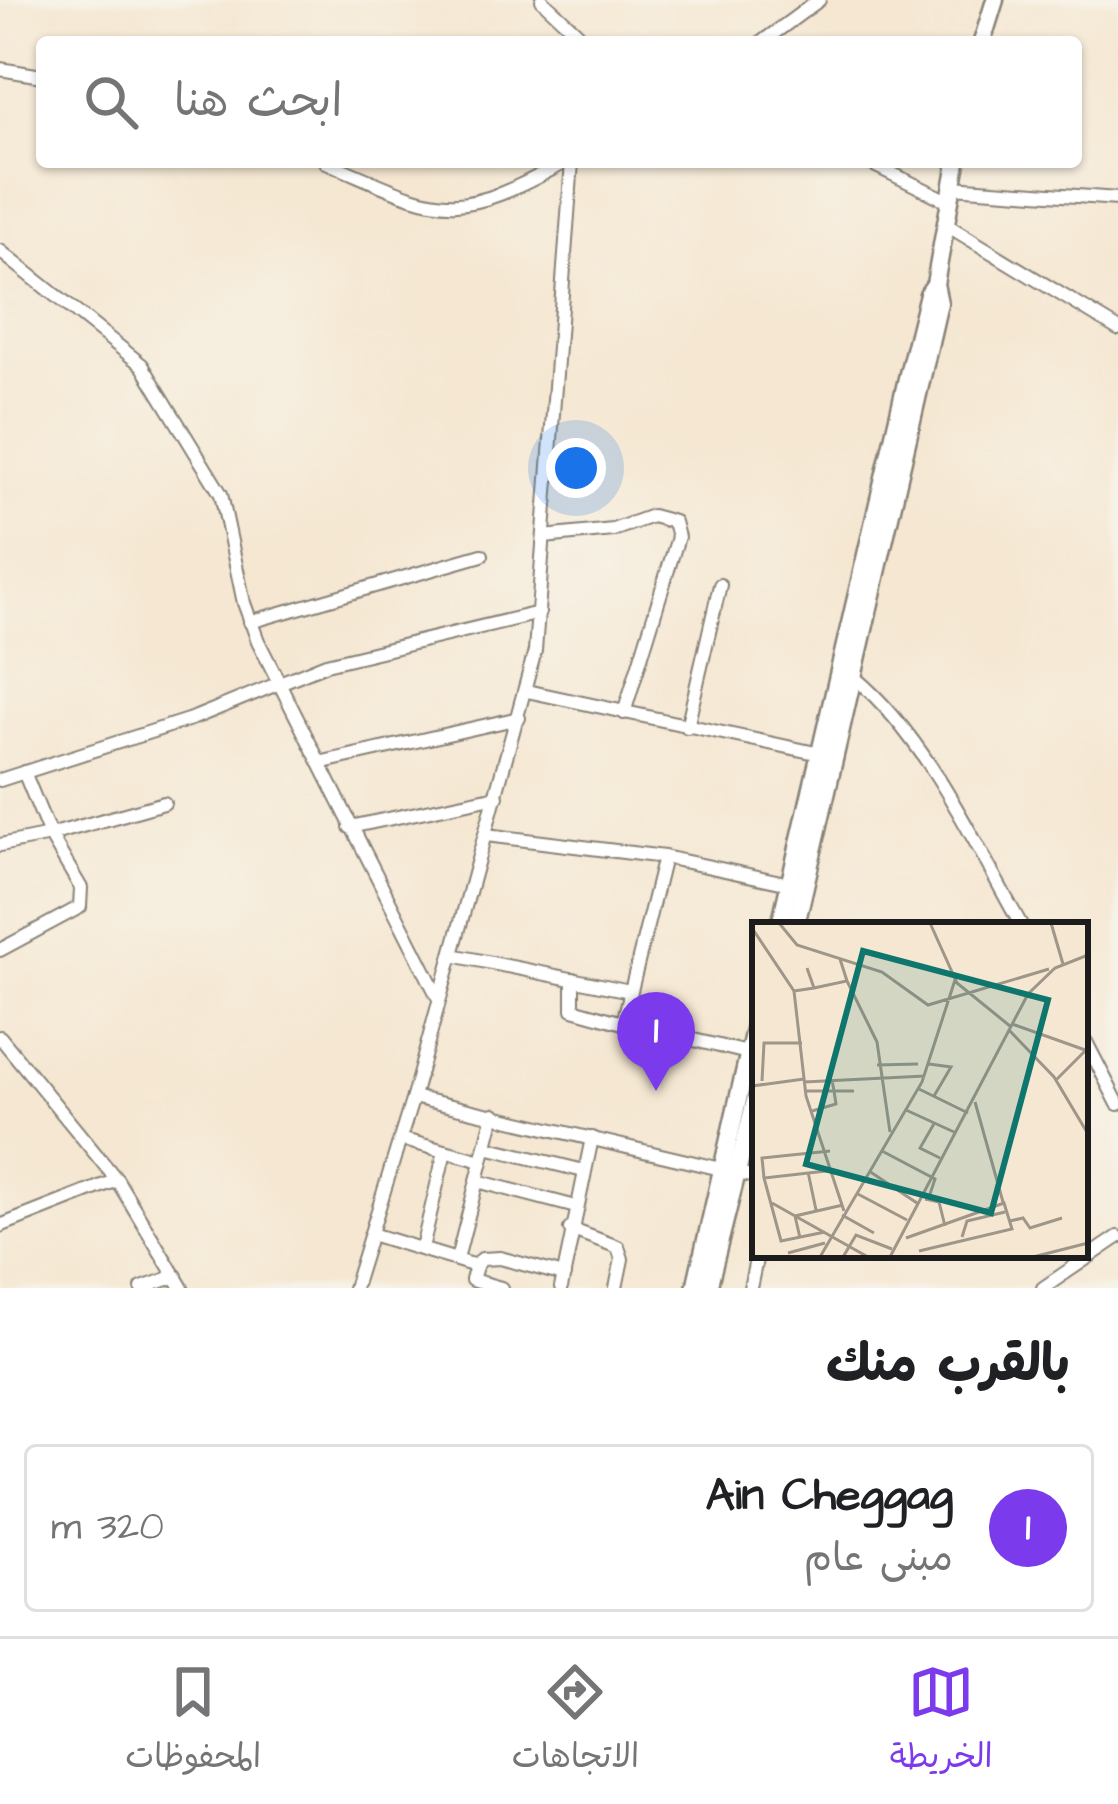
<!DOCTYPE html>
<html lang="ar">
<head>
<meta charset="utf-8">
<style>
	:root { --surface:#fff; --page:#f2f2f2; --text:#202124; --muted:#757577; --line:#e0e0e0; --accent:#7c3aed }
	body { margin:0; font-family:"Architects Daughter","Playpen Sans Arabic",sans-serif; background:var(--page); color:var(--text); direction:rtl }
	.you { position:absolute; left:576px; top:468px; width:42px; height:42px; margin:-30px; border:9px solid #fff; border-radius:50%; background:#1a73e8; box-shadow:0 0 0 18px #1a73e833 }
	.badge { display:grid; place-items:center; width:78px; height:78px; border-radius:50%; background:var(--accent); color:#fff; font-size:39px; font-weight:700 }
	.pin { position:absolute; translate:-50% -99px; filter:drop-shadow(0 3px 6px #0008) }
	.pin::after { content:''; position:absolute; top:63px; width:42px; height:36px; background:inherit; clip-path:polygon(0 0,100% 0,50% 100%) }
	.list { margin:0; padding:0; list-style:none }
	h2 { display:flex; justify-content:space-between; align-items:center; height:156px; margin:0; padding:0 48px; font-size:51px }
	h2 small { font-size:39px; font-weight:400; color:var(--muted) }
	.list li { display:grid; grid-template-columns:78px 1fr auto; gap:36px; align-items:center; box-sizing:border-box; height:168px; margin:0 24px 24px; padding:0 24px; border:3px solid var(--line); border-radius:12px }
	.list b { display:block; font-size:45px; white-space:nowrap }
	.list p { margin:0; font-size:39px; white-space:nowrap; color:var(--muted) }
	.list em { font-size:39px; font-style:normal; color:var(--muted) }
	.icon { flex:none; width:66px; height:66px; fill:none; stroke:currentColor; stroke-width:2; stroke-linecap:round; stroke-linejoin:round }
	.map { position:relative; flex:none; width:1118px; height:1288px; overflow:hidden; direction:ltr }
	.search { position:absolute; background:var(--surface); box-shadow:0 3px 9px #0004; left:36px; right:36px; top:36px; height:132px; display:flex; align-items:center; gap:30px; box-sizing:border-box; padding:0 42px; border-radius:12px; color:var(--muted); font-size:45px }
	.sheet { height:348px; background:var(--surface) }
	nav { display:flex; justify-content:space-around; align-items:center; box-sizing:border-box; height:168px; border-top:3px solid var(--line); background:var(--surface); font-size:33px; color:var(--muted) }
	nav a { display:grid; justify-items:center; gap:6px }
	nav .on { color:var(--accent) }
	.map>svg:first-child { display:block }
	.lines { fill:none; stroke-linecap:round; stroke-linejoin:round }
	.street-casing { stroke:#888277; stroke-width:16 }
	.secondary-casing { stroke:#888277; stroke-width:21 }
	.street { stroke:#fff; stroke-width:12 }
	.secondary { stroke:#fff; stroke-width:16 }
	.inset-road { fill:none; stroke:#9e9689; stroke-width:3 }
	.view { fill:#0f766e; fill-opacity:0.15; stroke:#0f766e; stroke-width:6 }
	.inset-edge { fill:none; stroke:#1c1c1c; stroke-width:6 }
</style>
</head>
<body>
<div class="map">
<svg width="1118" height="1288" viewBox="0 0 1118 1288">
	<rect width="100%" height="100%" fill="#f7f3e8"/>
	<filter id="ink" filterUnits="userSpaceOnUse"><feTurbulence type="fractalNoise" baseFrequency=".00833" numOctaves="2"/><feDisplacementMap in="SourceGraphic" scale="24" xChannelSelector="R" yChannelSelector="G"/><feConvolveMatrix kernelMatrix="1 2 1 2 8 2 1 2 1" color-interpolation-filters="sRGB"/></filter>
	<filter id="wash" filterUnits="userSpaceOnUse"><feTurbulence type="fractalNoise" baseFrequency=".004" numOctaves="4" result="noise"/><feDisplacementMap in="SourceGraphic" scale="48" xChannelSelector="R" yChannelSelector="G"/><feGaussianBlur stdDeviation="2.7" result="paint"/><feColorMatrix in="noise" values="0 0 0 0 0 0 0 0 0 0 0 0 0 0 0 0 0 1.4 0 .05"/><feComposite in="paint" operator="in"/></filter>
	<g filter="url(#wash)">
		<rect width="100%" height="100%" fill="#f5e7d2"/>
	</g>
	<g filter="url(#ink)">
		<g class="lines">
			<defs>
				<g id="street">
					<path d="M542,0L587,42"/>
					<path d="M762,42L819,0"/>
					<path d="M0,69L42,76"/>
					<path d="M326,162C440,210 450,226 565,162"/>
					<path d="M868,162L950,202"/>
					<path d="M953,187L1118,199"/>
					<path d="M945,224L1118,329"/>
					<path d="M0,251L142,365L221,494L244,603L258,641L439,999"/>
					<path d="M544,537L613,530L652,516L674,522L678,537L624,713"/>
					<path d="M250,622L482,555"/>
					<path d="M855,678C927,738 975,844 1021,925"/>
					<path d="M527,691L825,755"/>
					<path d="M687,727L720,585"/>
					<path d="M323,762L519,718"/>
					<path d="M0,780L194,718L326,664L539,613"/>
					<path d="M350,827L497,796"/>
					<path d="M486,835L664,857L790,884"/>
					<path d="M0,845L50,835L24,772"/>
					<path d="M664,857L623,1023L748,1053"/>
					<path d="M0,950L80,907L81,888L50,835L164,803"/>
					<path d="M452,955L630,991"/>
					<path d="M573,979V1009L623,1023"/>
					<path d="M0,1037L117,1180L182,1288"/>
					<path d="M1085,1040L1118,1104"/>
					<path d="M413,1097L755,1177"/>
					<path d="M400,1139L482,1161"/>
					<path d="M486,1147L584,1171"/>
					<path d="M477,1181L576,1207"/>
					<path d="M0,1226L117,1180"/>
					<path d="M570,1229L618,1247L622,1259L616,1288"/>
					<path d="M371,1234L476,1266L472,1280L501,1288"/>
					<path d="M422,1248L445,1151"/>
					<path d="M457,1259L494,1114"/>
					<path d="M476,1266L482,1259L500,1258L564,1275"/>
					<path d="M142,1288L176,1276"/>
					<path d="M354,1288L413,1097L535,651L572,162"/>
					<path d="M561,1288L592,1138"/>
					<path d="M750,1288L757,1255"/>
					<path d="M1043,1288L1118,1237"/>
				</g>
				<g id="secondary">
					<path d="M982,42L995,0"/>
					<path d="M780,925L908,374L928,294L935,284L957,162"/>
					<path d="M796,925L939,303L935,284"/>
					<path d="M695,1288L755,1025"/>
					<path d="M708,1288L755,1101"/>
				</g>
			</defs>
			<use href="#street" class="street-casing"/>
			<use href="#secondary" class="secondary-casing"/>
			<use href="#street" class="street"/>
			<use href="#secondary" class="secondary"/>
		</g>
	</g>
	<g transform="translate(752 922)">
		<rect width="336" height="336" fill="#f5e7d2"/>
		<path class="inset-road" d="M27,1L45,23L130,50L176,83L297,47M178,1L205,61L258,104M299,1L311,42M0,6L42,69L54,174L92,289M95,59L125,120L138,210M62,66L95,59L88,37M42,69L62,66L55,46M260,102L336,129M257,108L302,155L336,212M177,142L199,145L182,174M125,143L166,142M304,158L333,129M10,159L12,121H50M52,160L173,154M0,164L52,157M167,167L216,191M53,169H82L80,158M223,180L251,280M154,188L202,210M60,189L84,182L82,169H102M183,200L168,226L188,236M130,229L183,257L176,278M117,249L165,281M56,250L64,288M12,256L10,236L78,229M104,271L155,298M173,277L187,280L193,304M20,281L116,335M90,293L122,311M258,299L271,296L278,306L310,296M73,310L29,319L12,256L83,248M210,315L215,299L253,290M48,316L43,294L91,283M154,316L252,281L260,307L167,329M36,331L73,321M68,335L170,160L203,58M91,335L104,313L140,327M138,335L276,72L303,46L336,33M281,335L336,321"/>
		<path class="view" d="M111,29L296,78L239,291L54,242Z"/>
		<rect width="336" height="336" class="inset-edge"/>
	</g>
</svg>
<div class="you"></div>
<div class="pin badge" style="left:656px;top:1091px">1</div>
<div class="search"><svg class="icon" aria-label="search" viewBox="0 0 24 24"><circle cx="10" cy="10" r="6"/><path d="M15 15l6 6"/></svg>ابحث هنا</div>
</div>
<section class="sheet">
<h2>بالقرب منك<small></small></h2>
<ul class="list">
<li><span class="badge">1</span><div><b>Ain Cheggag</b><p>مبنى عام</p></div><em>320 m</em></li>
</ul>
</section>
<nav>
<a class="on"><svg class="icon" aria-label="map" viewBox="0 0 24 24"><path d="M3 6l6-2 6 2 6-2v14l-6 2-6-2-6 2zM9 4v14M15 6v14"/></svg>الخريطة</a>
<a><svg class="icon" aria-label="directions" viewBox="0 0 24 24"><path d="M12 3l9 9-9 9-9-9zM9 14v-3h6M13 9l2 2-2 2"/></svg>الاتجاهات</a>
<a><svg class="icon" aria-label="saved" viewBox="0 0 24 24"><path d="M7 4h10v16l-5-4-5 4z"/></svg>المحفوظات</a>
</nav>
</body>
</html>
